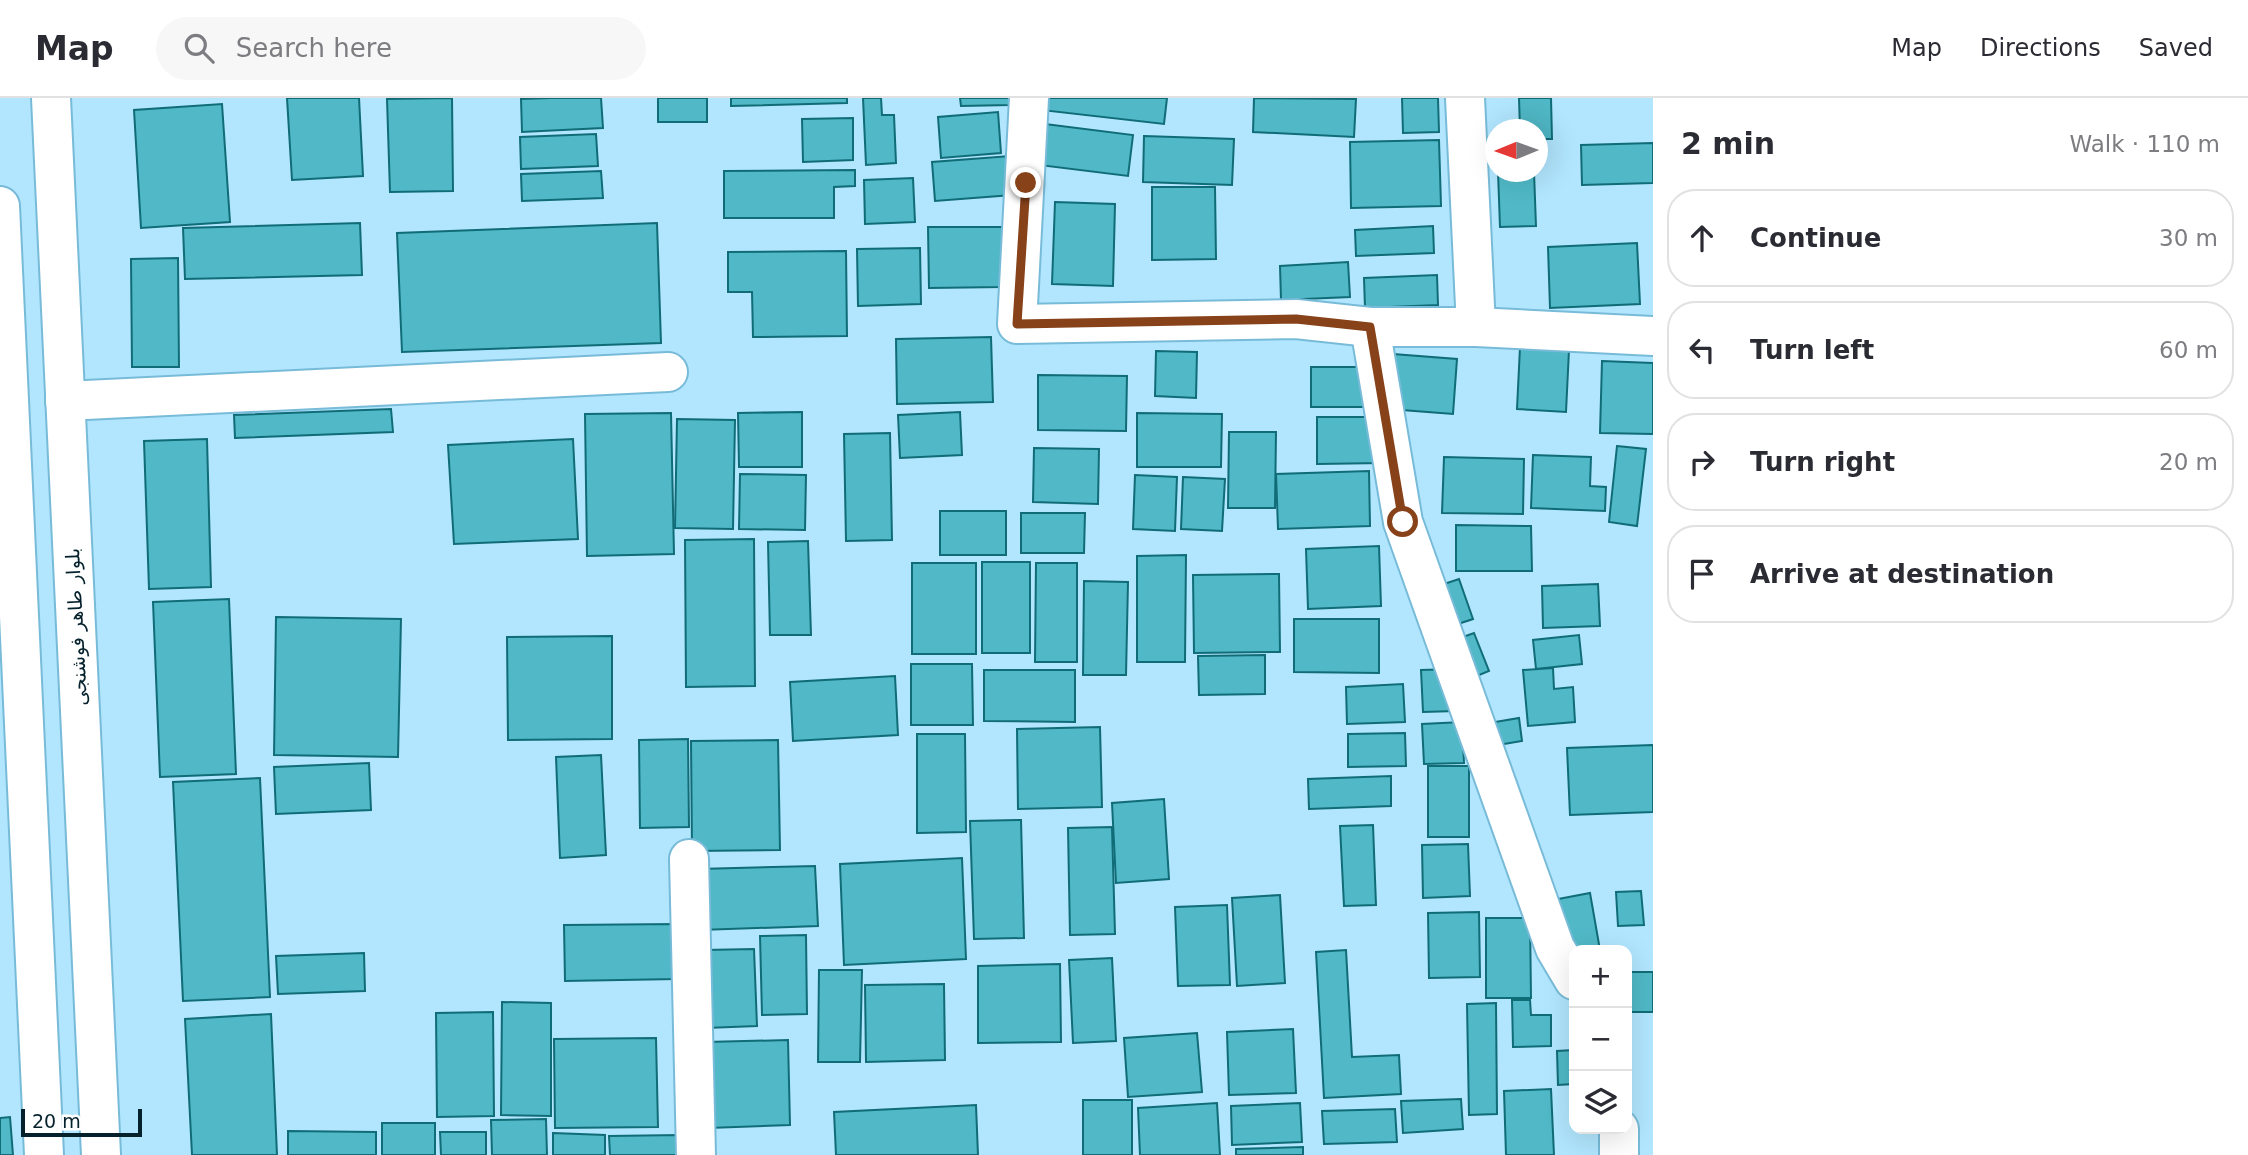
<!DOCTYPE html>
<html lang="en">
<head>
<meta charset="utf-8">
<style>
	:root { --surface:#fff; --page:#f7f7f7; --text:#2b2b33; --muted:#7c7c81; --line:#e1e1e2 }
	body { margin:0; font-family:"DejaVu Sans","Noto Sans Arabic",sans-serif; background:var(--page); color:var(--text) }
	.controls { position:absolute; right:21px; bottom:21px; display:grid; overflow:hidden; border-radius:14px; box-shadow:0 7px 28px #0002 }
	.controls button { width:63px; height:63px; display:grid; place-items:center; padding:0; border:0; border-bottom:2px solid var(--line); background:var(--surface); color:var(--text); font:35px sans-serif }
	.compass { position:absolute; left:1485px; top:21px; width:63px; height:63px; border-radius:50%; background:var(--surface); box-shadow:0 7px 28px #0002; rotate:269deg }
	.scale { position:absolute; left:21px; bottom:18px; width:121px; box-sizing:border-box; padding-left:7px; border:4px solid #05212c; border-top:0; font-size:19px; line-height:24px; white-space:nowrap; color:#05212c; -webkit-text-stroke:5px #fefefe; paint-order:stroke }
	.stop { position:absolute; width:21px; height:21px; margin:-16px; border:5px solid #87421a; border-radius:50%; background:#fff }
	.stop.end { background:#87421a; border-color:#fff; box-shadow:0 2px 7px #0008 }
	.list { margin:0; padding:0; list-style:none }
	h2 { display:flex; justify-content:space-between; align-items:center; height:91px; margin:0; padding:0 28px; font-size:30px }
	h2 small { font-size:23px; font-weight:400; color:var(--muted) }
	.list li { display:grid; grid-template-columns:46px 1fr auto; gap:21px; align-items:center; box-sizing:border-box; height:98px; margin:0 14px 14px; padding:0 14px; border:2px solid var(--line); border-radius:28px }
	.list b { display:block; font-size:26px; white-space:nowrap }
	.list em { font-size:23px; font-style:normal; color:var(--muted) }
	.icon { flex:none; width:38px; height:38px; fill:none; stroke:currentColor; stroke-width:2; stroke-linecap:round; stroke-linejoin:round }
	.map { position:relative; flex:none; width:1653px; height:1057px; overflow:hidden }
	header { display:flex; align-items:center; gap:42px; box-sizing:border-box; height:98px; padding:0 35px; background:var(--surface); border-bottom:2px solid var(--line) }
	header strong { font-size:33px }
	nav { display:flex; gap:38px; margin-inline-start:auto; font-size:24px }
	.search { width:490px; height:63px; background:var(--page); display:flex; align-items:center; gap:18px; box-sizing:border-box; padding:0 24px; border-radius:38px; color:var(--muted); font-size:26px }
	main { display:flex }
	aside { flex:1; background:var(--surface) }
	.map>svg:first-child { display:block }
	.building { fill:#50b8c6; stroke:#106c77; stroke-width:2 }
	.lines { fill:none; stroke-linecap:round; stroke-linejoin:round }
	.minor-casing { stroke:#78bbd8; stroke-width:42 }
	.minor { stroke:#fff; stroke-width:38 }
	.route { stroke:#87421a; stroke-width:9 }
	.labels { text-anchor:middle; stroke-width:5; stroke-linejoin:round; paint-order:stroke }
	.street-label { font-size:19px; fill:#05212c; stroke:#fefefe }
</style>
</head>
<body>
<header>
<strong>Map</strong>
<div class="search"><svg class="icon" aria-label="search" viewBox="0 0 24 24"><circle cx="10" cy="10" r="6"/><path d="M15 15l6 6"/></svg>Search here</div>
<nav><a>Map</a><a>Directions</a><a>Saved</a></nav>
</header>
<main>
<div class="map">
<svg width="1653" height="1057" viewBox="0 0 1653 1057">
	<rect width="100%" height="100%" fill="#b1e6fe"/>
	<g class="building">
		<path d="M287,0H359L363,78L292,82Z"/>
		<path d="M452,0L453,93L390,94L387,1Z"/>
		<path d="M551,0H601L603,30L522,34L521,1Z"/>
		<rect x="658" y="0" width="49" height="24"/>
		<path d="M731,0H847V5L731,8Z"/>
		<path d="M863,0H881L882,17H894L896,65L866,67Z"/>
		<path d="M960,0H1009L1010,7L961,8Z"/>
		<path d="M1043,0H1167L1164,26L1041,12Z"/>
		<path d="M1254,0L1356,1L1354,39L1253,34Z"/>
		<path d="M1402,0H1438L1439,34L1403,35Z"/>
		<path d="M1519,0H1551L1552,41H1538V32H1520Z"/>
		<path d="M222,6L230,124L141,130L134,12Z"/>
		<path d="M998,14L1001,55L941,60L938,19Z"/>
		<path d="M853,20V62L803,64L802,21Z"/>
		<path d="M1045,26L1133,37L1128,78L1039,67Z"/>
		<path d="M596,36L598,68L521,71L520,39Z"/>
		<path d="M1144,38L1234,41L1232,87L1143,84Z"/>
		<path d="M1439,42L1441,108L1351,110L1350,44Z"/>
		<path d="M1653,45V85L1582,87L1581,47Z"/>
		<path d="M1010,58L1012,97L935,103L932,64Z"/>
		<path d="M855,72V88L834,89V120H724V73Z"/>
		<path d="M601,73L603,100L522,103L521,76Z"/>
		<path d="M1498,74H1534L1536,128L1500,129Z"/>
		<path d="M913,80L915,124L865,126L864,82Z"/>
		<path d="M1152,89H1215L1216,161L1152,162Z"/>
		<path d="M1055,104L1115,106L1113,188L1052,186Z"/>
		<path d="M360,125L362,177L185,181L183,130Z"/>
		<path d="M657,125L661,245L402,254L397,135Z"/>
		<path d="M1433,128L1434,155L1356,158L1355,132Z"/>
		<path d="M928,129H1004L1003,189L929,190Z"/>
		<path d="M1637,145L1640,206L1550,210L1548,149Z"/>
		<path d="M920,150L921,206L858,208L857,151Z"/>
		<path d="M846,153L847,238L753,239L752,194H728V154Z"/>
		<path d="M178,160L179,269H132L131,161Z"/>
		<path d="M1348,164L1350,199L1281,202L1280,168Z"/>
		<path d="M1437,177L1438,207L1365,210L1364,180Z"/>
		<path d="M991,239L993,304L897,306L896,241Z"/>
		<path d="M1520,249L1569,252L1566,314L1517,311Z"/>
		<path d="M1156,253L1197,254L1196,300L1155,298Z"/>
		<path d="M1393,256L1457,261L1453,316L1389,311Z"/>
		<path d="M1602,263L1653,265V336L1600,335Z"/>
		<rect x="1311" y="269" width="58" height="40"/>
		<path d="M1038,277L1127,278L1126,333L1038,332Z"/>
		<path d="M391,311L393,334L235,340L234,317Z"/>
		<path d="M802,314V369H739L738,315Z"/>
		<path d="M960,314L962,357L900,360L898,317Z"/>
		<path d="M671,315L674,456L587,458L585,316Z"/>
		<path d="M1137,315L1222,316L1221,369H1137Z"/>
		<path d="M1317,319H1382L1383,365L1317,366Z"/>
		<path d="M677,321L735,322L733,431L675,430Z"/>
		<path d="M1229,334H1276L1275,410H1228Z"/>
		<path d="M890,335L892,442L846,443L844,336Z"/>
		<path d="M207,341L211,489L149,491L144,343Z"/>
		<path d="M573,341L578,441L454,446L448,347Z"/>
		<path d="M1617,348L1646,351L1637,428L1609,424Z"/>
		<path d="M1034,350L1099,351L1098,406L1033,404Z"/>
		<path d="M1533,357L1591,359L1590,388L1606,389L1605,413L1531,410Z"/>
		<path d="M1444,359L1524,361L1523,416L1442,415Z"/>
		<path d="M1369,373L1370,428L1278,431L1276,376Z"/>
		<path d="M740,376L806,377L805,432L739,431Z"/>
		<path d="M1135,377L1177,379L1175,433L1133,431Z"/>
		<path d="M1183,379L1225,381L1222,433L1181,431Z"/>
		<rect x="940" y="413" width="66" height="44"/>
		<path d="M1021,415H1085L1084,455H1021Z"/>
		<path d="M1456,427L1531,428L1532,473H1456Z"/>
		<path d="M754,441L755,588L686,589L685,442Z"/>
		<path d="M808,443L811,537H770L768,444Z"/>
		<path d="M1379,448L1381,508L1308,511L1306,451Z"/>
		<path d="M1186,457L1185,564H1137V458Z"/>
		<rect x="982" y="464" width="48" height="91"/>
		<rect x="912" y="465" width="64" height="91"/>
		<path d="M1036,465H1077V564H1035Z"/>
		<path d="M1279,476L1280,554L1194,555L1193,477Z"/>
		<path d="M1459,481L1473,521L1449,529L1435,489Z"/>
		<path d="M1084,483L1128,484L1126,577H1083Z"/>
		<path d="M1598,486L1600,528L1543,530L1542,488Z"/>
		<path d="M229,501L236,676L160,679L153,504Z"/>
		<path d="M276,519L401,521L398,659L274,657Z"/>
		<path d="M1294,521H1379V575L1294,574Z"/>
		<path d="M1474,535L1489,573L1472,580L1457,541Z"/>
		<path d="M1579,537L1582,566L1536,571L1533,542Z"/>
		<path d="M612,538V641L508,642L507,539Z"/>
		<path d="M1265,557V596L1199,597L1198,558Z"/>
		<path d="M911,566H972L973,627H911Z"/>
		<path d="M1553,570L1554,591L1573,589L1575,624L1528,628L1523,572Z"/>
		<path d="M1455,571L1456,613L1423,614L1421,572Z"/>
		<path d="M984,572H1075V624L984,623Z"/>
		<path d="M895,578L898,637L793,643L790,584Z"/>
		<path d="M1403,586L1405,624L1347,626L1346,589Z"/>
		<path d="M1519,620L1522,643L1492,648L1489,625Z"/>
		<path d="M1462,624L1464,665L1424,666L1422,626Z"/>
		<path d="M1100,629L1102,709L1018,711L1017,631Z"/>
		<path d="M1405,635L1406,668L1348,669V636Z"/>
		<path d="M917,636H965L966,734L917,735Z"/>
		<path d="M688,641L689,729L640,730L639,642Z"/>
		<path d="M778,642L780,752L692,753L691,643Z"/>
		<path d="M1653,647V714L1570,717L1567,650Z"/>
		<path d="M601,657L606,757L560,760L556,659Z"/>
		<path d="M369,665L371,712L276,716L274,669Z"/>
		<rect x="1428" y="668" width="41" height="71"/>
		<path d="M1391,678V708L1309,711L1308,681Z"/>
		<path d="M260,680L270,899L183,903L173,684Z"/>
		<path d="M1164,701L1169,781L1116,785L1112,705Z"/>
		<path d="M1021,722L1024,840L974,841L970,723Z"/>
		<path d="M1373,727L1376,807L1344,808L1340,728Z"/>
		<path d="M1112,729L1115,836L1070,837L1068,730Z"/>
		<path d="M1468,746L1470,798L1423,800L1422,747Z"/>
		<path d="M962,760L966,861L844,867L840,766Z"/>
		<path d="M815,768L818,828L700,832L698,771Z"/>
		<path d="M1641,793L1644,827L1618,828L1616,794Z"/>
		<path d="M1590,795L1600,852H1574L1569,862L1558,801Z"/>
		<path d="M1280,797L1285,885L1237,888L1232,800Z"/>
		<path d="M1227,807L1230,887L1178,888L1175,809Z"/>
		<path d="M1479,814L1480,879L1429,880L1428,815Z"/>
		<path d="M1486,820H1530L1531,900H1486Z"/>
		<path d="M677,826V881L565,883L564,827Z"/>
		<path d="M806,837L807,916L762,917L760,838Z"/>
		<path d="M754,851L757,928L706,930L704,852Z"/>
		<path d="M1346,852L1352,959L1399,957L1401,996L1324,1000L1316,854Z"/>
		<path d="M364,855L365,893L278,896L276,858Z"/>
		<path d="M1112,860L1116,943L1073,945L1069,862Z"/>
		<path d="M1060,866L1061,944L978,945V868Z"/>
		<path d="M819,872H862L860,964H818Z"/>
		<rect x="1627" y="874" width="26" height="40"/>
		<path d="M944,886L945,962L866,964L865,887Z"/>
		<path d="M1512,902H1530L1531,917H1551V948L1513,949Z"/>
		<path d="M502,904L551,905V1018L501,1017Z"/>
		<path d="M1496,905L1497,1016L1469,1017L1467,906Z"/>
		<path d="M493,914L494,1018L437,1019L436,915Z"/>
		<path d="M271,916L277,1057H192L185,921Z"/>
		<path d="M1293,931L1296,995L1229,997L1227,934Z"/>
		<path d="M1197,935L1202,994L1128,999L1124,940Z"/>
		<path d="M656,940L658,1029L555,1030L554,941Z"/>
		<path d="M788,942L790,1027L709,1030L706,944Z"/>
		<path d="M1574,952V986L1558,987L1557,953Z"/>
		<path d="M1551,991L1554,1057H1506L1504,993Z"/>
		<path d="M1461,1001L1463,1031L1403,1035L1401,1003Z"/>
		<rect x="1083" y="1002" width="49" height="55"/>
		<path d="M1217,1005L1220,1057H1140L1138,1010Z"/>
		<path d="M1300,1005L1302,1044L1232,1047L1231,1008Z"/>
		<path d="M976,1007L978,1057H836L834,1014Z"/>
		<path d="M1395,1011L1397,1044L1324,1046L1322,1013Z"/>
		<path d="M10,1019L13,1057H0V1020Z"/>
		<path d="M546,1021L547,1057H492L491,1022Z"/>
		<rect x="382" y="1025" width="53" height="32"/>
		<path d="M288,1033L376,1034V1057H288Z"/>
		<path d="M440,1034H486V1057H441Z"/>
		<path d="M553,1035L605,1037V1057H553Z"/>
		<path d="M680,1037V1057H610L609,1038Z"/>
		<path d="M1303,1049V1057H1236V1051Z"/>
	</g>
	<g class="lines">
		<defs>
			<g id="minor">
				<path d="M51,0L101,1057"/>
				<path d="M1029,0L1017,226L1296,221L1370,229H1476L1653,238"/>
				<path d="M1465,0L1476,229"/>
				<path d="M0,108L44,1057"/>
				<path d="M1370,229L1403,424L1555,850L1574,882"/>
				<path d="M65,303L668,274"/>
				<path d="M689,761L696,1057"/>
				<path d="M1619,1057V1031"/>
			</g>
		</defs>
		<use href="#minor" class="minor-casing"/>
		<use href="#minor" class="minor"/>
	</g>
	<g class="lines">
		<path class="route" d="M1026,85L1017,226L1296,221L1370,229L1403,424"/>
	</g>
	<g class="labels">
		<g class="street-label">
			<text transform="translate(76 529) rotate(-93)" y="7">بلوار طاهر فوشنجی</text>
		</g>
	</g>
</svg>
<div class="controls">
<button>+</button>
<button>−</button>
<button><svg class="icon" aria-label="layers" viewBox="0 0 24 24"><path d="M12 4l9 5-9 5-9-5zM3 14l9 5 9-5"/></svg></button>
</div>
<svg class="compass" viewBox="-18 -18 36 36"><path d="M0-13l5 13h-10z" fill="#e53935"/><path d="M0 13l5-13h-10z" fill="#7c7c81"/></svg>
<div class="scale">20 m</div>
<div class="stop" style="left:1403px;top:424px"></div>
<div class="stop end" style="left:1026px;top:85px"></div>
</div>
<aside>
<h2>2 min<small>Walk · 110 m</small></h2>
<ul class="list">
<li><svg class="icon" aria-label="ahead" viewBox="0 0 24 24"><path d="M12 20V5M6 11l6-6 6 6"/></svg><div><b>Continue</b></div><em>30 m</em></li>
<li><svg class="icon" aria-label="left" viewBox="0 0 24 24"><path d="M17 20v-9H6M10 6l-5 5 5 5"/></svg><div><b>Turn left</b></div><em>60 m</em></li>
<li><svg class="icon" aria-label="right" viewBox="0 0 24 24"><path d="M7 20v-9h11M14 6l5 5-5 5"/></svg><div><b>Turn right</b></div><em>20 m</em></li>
<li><svg class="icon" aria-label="arrive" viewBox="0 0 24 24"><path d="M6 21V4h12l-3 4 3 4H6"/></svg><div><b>Arrive at destination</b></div></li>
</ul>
</aside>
</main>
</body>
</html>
